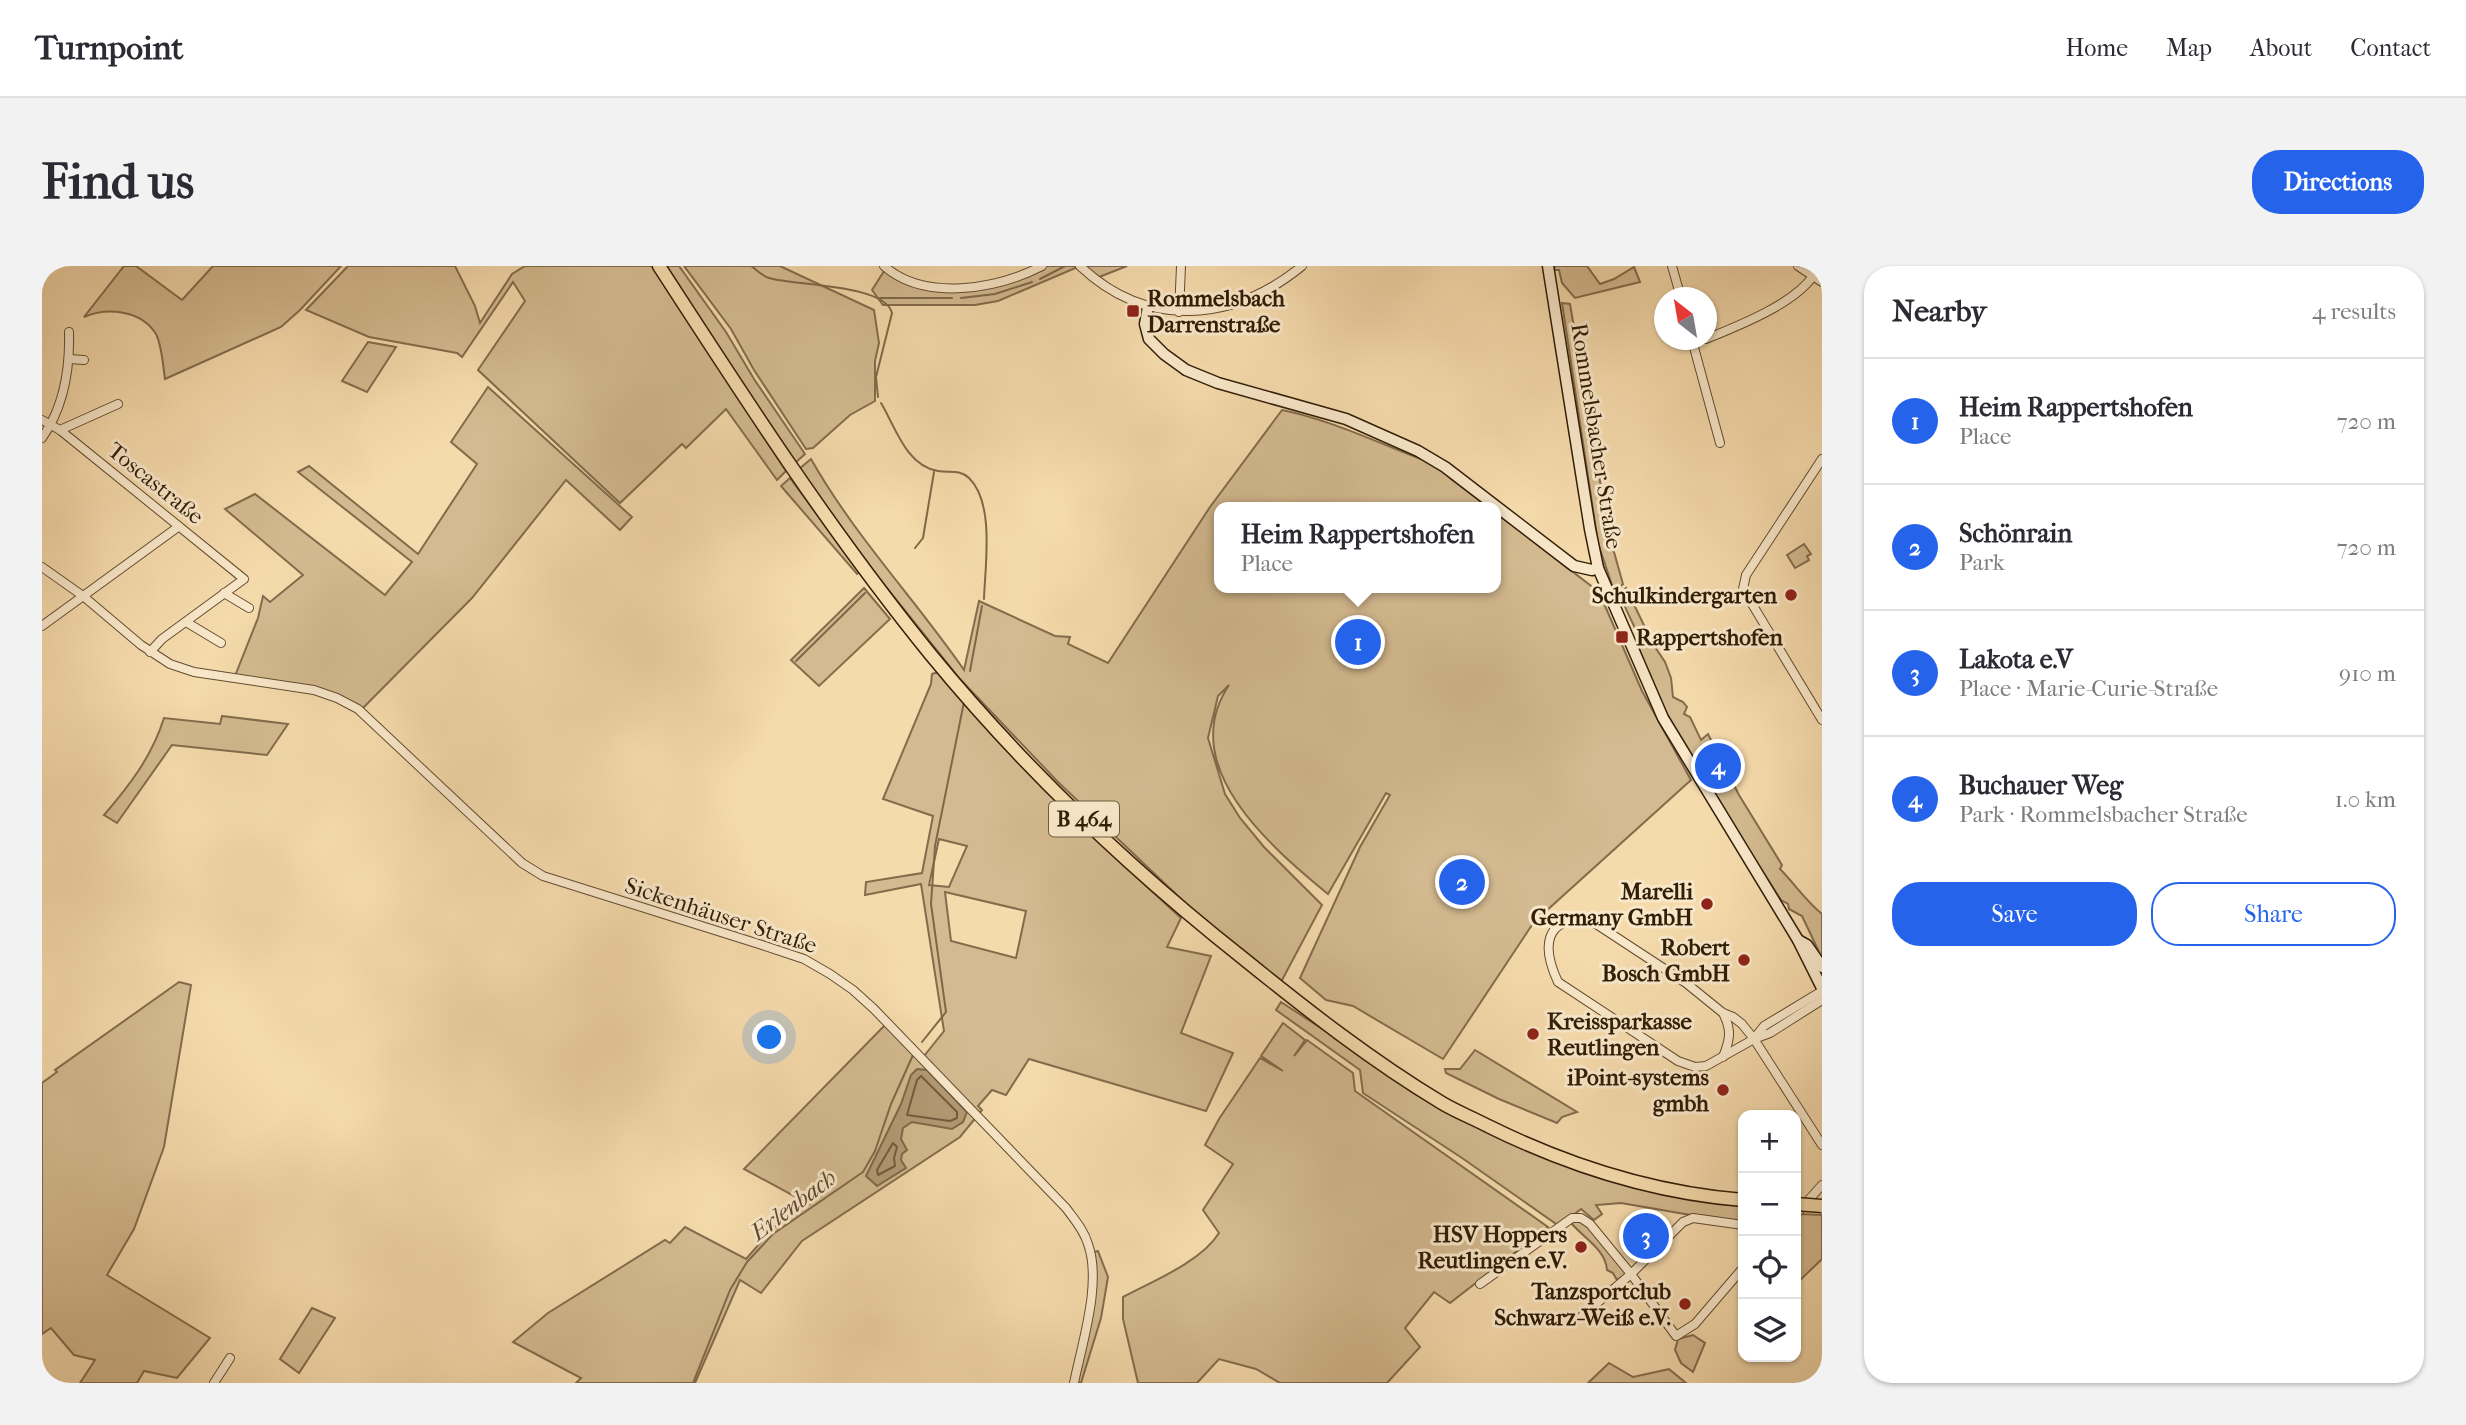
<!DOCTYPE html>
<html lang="en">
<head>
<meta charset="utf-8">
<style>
	:root { --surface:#fff; --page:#f2f2f3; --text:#2b2b33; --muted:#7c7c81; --line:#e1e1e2; --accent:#2563eb }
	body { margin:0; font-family:"IM FELL French Canon",serif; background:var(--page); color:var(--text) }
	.controls { position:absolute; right:21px; bottom:21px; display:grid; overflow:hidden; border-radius:14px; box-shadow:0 2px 5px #0004 }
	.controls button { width:63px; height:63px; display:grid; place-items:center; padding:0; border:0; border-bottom:2px solid var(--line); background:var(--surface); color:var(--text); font:35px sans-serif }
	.compass { position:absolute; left:1612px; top:21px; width:63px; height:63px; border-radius:50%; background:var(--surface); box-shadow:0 2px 5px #0004; rotate:329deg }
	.you { position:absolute; left:728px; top:772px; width:24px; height:24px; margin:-18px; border:5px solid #fff; border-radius:50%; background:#1a73e8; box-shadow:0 0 0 10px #1a73e833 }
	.badge { display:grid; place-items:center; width:46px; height:46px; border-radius:50%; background:var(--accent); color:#fff; font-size:23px; font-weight:700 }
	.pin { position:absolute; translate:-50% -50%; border:4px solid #fff; box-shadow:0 2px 7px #0006 }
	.popup { position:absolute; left:1172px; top:236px; width:287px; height:91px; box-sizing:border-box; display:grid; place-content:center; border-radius:14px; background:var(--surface); filter:drop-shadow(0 2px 5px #0005); font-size:23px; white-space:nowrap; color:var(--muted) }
	.popup b { font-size:26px; color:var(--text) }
	.popup::after { content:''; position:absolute; left:50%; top:100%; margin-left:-14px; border:14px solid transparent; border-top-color:var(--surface) }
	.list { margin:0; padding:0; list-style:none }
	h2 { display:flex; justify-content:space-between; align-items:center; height:91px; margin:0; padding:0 28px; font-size:30px }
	h2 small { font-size:23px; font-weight:400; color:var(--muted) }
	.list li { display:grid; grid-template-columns:46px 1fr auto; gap:21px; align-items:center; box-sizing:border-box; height:126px; padding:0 28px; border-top:2px solid var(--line) }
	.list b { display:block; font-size:26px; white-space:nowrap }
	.list p { margin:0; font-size:23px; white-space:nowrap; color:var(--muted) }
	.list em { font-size:23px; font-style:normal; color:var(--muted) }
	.actions { display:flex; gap:14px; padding:21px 28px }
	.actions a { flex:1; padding:16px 0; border:2px solid var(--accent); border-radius:28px; text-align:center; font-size:24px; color:var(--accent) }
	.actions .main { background:var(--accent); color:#fff }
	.icon { flex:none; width:38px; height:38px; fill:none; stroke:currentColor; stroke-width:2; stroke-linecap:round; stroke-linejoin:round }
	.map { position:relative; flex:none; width:1780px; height:1117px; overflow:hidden; border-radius:28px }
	header { display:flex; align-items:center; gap:42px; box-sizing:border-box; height:98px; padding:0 35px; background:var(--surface); border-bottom:2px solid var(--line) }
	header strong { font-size:33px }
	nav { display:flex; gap:38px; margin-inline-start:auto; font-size:24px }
	.intro { display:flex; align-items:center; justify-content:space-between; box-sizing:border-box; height:168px; padding:0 42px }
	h1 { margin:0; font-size:49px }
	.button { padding:18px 32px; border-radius:28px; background:var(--accent); color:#fff; font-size:24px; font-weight:700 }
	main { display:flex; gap:42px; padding:0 42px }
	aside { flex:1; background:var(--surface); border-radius:28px; box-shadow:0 2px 5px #0004 }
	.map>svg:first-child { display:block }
	.green { fill:#d4ba90; stroke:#836c4c; stroke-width:2; fill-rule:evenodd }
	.water { fill:#b39a74; stroke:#7f6848; stroke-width:2 }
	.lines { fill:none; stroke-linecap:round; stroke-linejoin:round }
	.shore { stroke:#725c3e; stroke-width:2 }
	.stream { stroke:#7f6848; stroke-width:2 }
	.street-casing { stroke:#634d30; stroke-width:10 }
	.secondary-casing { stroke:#321e07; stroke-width:13 }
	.primary-casing { stroke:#321e07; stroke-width:15 }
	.street { stroke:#f8e7c9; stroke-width:8 }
	.secondary { stroke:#f8e7c9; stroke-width:10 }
	.primary { stroke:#f5daac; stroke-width:12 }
	.primary-bridge-casing { stroke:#321e07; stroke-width:15; stroke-linecap:butt }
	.primary-bridge { stroke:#f5daac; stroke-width:12 }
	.poi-dot { fill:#8f2418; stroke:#f8e7c9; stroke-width:2.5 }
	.labels { text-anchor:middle; stroke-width:6; stroke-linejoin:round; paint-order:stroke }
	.shield { fill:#f8e7c9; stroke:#6d5a41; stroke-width:2 }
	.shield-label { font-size:21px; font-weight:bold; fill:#321e07 }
	.poi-label { font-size:23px; font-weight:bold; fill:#321e07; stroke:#f8e7c9; text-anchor:end }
	.street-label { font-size:23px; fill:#321e07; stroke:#f8e7c9 }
	.water-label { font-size:24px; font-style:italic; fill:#5f492d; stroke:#f8e7c9 }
</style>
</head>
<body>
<header>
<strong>Turnpoint</strong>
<nav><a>Home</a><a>Map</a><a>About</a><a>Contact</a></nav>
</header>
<div class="intro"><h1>Find us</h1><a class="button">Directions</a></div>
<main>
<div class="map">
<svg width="1780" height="1117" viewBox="0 0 1780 1117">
	<rect width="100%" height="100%" fill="#f5daac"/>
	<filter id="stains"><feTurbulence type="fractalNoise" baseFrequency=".00286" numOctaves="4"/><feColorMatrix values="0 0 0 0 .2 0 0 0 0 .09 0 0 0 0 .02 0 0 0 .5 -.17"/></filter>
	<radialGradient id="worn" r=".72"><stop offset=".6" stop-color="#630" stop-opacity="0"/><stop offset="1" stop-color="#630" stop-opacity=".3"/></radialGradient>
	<g class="green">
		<path d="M82,0H94L140,34L171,0H299L258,44L239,61L123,113C121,100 120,80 114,68C99,44 65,41 42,51Z"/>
		<path d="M306,0H413L433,40L438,57L470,8L483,0H611L744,205L735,214L684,143L644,182L640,178L578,237L436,104L483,35L471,16L420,91L415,87L327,71L264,44Z"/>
		<path d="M623,0H637L684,66L712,113L763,188L753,197Z"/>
		<path d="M642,0H738L832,44L837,77L833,95V135L808,149L771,182L764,183L712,104L689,63Z"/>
		<path d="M1000,0H1085L1052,13L1038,0L956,35L933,39H841L830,24L844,2L877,19H935Z"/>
		<path d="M1512,0H1545L1558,18L1572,13L1592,1L1598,16L1533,32L1520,17L1517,4H1513Z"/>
		<path d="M1520,37L1528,38L1567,268L1581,318L1572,325L1556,277Z"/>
		<path d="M326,76L354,81L325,126L300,115Z"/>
		<path d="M446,121L590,251L578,264L524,214L430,332L320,443L302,432L193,410L216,352L221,330L228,336L261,309L183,243L213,228L343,329L370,296L256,206L267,200L376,288L435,198L409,176Z"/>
		<path d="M1240,144C1298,156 1347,183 1403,202L1408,212L1446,241H1178V322H1454V247L1557,326L1600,425L1649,514L1492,656L1401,793L1311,740L1284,734L1258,712L1318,581L1348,529L1344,527L1286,628C1229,581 1133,500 1187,419L1176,430L1166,472L1183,528L1198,552L1222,581L1280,639L1239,716L1157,650L1016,516L917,412L828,301L757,203L769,193C812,269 872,332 922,404L937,335L1013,370L1028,371L1026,378L1066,397L1168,241Z"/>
		<path d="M748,212L818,306L815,308L739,220Z"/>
		<path d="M1762,278L1769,288L1765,290L1767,294L1753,302L1745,289Z"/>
		<path d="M822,322L848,353L777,420L749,394Z"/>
		<path d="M1584,322L1611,378L1623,396L1629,412L1631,431L1641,436L1645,441L1642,448L1648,451L1659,474L1666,468L1697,529L1740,599L1738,603C1752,617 1763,634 1780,648V692L1760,650L1747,643L1746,638L1739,634L1631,465L1597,383C1599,363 1581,346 1579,327Z"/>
		<path d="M896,406L1062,581L1139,652L1125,681L1169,690L1139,767L1191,787L1164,845L987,793L964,829L950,824L936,840L940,844L918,871L760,975L719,1027L698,1014L653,1117H534L539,1112L471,1076L506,1047L623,974L628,977L643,961L704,993L732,961L767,938L702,903L844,758L878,795L902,765L879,618L823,629L824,616L880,607L891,550L841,533L889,418L890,408ZM897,573L925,580L907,621L887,619ZM903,626L984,645L974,692L909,675Z"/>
		<path d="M180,450L246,458L225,489L130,479L75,557L62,549C88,519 110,490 122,452L178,458Z"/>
		<path d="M137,716L149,719L122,881L92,963L65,1009L168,1072L135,1112L102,1105L95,1117H38L53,1094L32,1089L9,1062L0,1068V817L15,806L13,804Z"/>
		<path d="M1239,736L1400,841L1623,928L1701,940V958L1579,937L1554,939L1560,948L1552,954L1539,943L1517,960L1420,892L1321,827L1318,804L1234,744Z"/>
		<path d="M1241,757L1263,774L1252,790L1265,774L1311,807L1313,825L1506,961L1408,1037L1392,1026L1363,1062L1378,1081L1345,1117H1238L1214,1103L1177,1093L1155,1117H1096L1081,1053V1031C1111,1015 1159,996 1177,967L1161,944L1191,898L1163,879L1177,853L1218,792L1241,805L1219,790Z"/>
		<path d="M1433,784L1535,846L1520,851L1515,857L1457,833L1404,807L1403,803H1418Z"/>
		<path d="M1759,948L1780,949V993L1754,1018V953Z"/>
		<path d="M1538,954L1545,959L1586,1007L1575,1014L1571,1007L1565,1004C1564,984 1542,972 1530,958L1531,955Z"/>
		<path d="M1056,985L1066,1011L1059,1052L1039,1117H1033L1049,1029V987Z"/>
		<path d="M270,1042L293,1052L257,1107L238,1093Z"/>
		<path d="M1651,1069L1663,1077L1651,1106L1639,1097L1633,1084L1636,1073Z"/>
		<path d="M1567,1097L1591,1111L1627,1103L1644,1117H1546Z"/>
	</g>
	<path class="water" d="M875,803L885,804L925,846L921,856L910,863L870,856L861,862L859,873L865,884L860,888L859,894L864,902L835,920L824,910L859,838L869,809Z"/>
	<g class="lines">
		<g class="shore">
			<path d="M879,810L915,846V852L908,855L865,849L875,814Z"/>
			<path d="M851,877L855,881L852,892L853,900L836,909L835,904Z"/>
		</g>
		<g class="stream">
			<path d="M709,0C715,4 720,10 727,12C753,20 843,18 850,47L834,111L836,131"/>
			<path d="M998,13L1023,0"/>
			<path d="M838,32H910"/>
			<path d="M919,32L953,28L990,16"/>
			<path d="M839,137C853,160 864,200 896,205C908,207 917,203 927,212C953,237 943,300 942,333"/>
			<path d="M873,282L881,272L892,206"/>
			<path d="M754,395L823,327"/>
			<path d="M928,405L940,340"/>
			<path d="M880,776L904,746L889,638L893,580L922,436"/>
			<path d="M651,1117L688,1024L705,996L731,968L821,906L833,885L849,838L871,789"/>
		</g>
		<defs>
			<g id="street">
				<path d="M842,0C883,36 955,23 1000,0"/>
				<path d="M1038,0C1105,63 1190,57 1260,0"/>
				<path d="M1630,0L1639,32"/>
				<path d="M1756,0L1780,16"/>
				<path d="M1137,46L1139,0"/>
				<path d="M1664,73C1696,60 1752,38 1771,10"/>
				<path d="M1650,74L1678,177"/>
				<path d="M27,93L42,94"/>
				<path d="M0,154L18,164L202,313L120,373L108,386"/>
				<path d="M18,164L76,138"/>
				<path d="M0,172C22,141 28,103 27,66"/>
				<path d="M1780,193L1704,309L1701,323L1780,454"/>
				<path d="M0,301L41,330L99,379L128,398L152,406L272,424L295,432L316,443L480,597L501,610L720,679L762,693L788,708L811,724L832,743L1024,942C1032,953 1042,964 1046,978C1060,1017 1040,1077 1032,1117"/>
				<path d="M182,327L207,342"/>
				<path d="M144,356L179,377"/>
				<path d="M0,360L136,261"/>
				<path d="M1780,734L1728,767L1712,773L1664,800L1653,801L1636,795L1516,716C1500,682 1501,650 1548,654L1644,717L1681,747L1691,751L1700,758L1712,773L1780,879"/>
				<path d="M1714,770L1722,760L1780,725"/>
				<path d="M1681,791C1688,774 1690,764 1681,747"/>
				<path d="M1754,948L1780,919"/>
				<path d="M1438,1018L1530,952H1539L1548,958L1589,1008L1634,1070L1653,1058L1701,1002"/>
				<path d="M1540,1050L1589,1008L1641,956L1651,952L1701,959"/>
				<path d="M172,1117L188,1092"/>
			</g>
			<g id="secondary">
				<path d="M1506,0L1548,263L1556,302L1621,452L1756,674L1780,722"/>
				<path d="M1106,41L1103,58L1107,73L1122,88L1144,104L1176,117L1304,153L1376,185L1403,201L1532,300L1550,304L1556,302"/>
				<path d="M1756,674L1765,679L1780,701"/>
			</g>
			<path id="primary" d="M617,0C703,133 789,266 889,389C981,501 1088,603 1202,693C1265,744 1330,795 1400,837C1415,846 1431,852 1446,860C1527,900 1612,927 1701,934"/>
		</defs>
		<use href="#street" class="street-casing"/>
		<use href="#secondary" class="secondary-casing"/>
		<use href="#primary" class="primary-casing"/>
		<use href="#street" class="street"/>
		<use href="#secondary" class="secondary"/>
		<use href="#primary" class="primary"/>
		<defs>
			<path id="primary-bridge" d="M1754,938L1780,940"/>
		</defs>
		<use href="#primary-bridge" class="primary-bridge-casing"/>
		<use href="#primary-bridge" class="primary-bridge"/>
	</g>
	<g class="poi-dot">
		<rect x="1084" y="38" width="14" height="14" rx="3.5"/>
		<circle cx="1749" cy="329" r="7"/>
		<rect x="1573" y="364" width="14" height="14" rx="3.5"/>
		<circle cx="1665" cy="638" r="7"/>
		<circle cx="1702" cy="694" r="7"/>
		<circle cx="1491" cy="768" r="7"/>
		<circle cx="1681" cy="824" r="7"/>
		<circle cx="1539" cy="981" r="7"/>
		<circle cx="1643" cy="1038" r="7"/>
	</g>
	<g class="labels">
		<rect class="shield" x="1007" y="535.5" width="70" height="35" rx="5"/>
		<g class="shield-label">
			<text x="1042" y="560">B 464</text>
		</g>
		<g class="poi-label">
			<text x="1105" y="40" text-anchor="start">Rommelsbach<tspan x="1105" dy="26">Darrenstraße</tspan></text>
			<text x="1735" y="337">Schulkindergarten</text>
			<text x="1594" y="379" text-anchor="start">Rappertshofen</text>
			<text x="1651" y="633">Marelli<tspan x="1651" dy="26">Germany GmbH</tspan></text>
			<text x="1688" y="689">Robert<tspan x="1688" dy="26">Bosch GmbH</tspan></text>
			<text x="1505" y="763" text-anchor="start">Kreissparkasse<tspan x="1505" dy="26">Reutlingen</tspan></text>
			<text x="1667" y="819">iPoint-systems<tspan x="1667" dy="26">gmbh</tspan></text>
			<text x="1525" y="976">HSV Hoppers<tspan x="1525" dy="26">Reutlingen e.V.</tspan></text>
			<text x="1629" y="1033">Tanzsportclub<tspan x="1629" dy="26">Schwarz-Weiß e.V.</tspan></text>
		</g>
		<g class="street-label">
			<text transform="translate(1555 170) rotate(81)" y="8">Rommelsbacher Straße</text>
			<text transform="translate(114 217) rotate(39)" y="8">Toscastraße</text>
			<text transform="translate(679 649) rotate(18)" y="8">Sickenhäuser Straße</text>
		</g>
		<g class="water-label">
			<text transform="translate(751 939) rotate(-37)" y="8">Erlenbach</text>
		</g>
	</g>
	<rect width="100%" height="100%" filter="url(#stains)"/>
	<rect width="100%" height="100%" fill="url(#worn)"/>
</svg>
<div class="controls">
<button>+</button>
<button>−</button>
<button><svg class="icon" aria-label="locate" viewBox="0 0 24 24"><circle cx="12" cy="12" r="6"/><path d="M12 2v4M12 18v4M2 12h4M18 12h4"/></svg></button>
<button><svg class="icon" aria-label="layers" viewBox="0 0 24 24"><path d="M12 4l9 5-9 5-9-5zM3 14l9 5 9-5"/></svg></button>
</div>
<svg class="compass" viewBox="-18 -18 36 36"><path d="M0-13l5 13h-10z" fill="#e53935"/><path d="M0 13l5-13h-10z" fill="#7c7c81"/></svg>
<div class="you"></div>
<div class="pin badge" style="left:1316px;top:376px">1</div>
<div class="popup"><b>Heim Rappertshofen</b>Place</div>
<div class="pin badge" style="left:1420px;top:616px">2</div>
<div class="pin badge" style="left:1604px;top:970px">3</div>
<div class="pin badge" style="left:1676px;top:500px">4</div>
</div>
<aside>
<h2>Nearby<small>4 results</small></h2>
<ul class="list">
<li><span class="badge">1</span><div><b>Heim Rappertshofen</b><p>Place</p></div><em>720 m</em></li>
<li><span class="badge">2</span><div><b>Schönrain</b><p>Park</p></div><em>720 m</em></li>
<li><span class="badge">3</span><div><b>Lakota e.V</b><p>Place · Marie-Curie-Straße</p></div><em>910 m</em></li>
<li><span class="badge">4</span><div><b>Buchauer Weg</b><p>Park · Rommelsbacher Straße</p></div><em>1.0 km</em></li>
</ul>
<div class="actions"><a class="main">Save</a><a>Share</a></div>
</aside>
</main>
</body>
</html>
